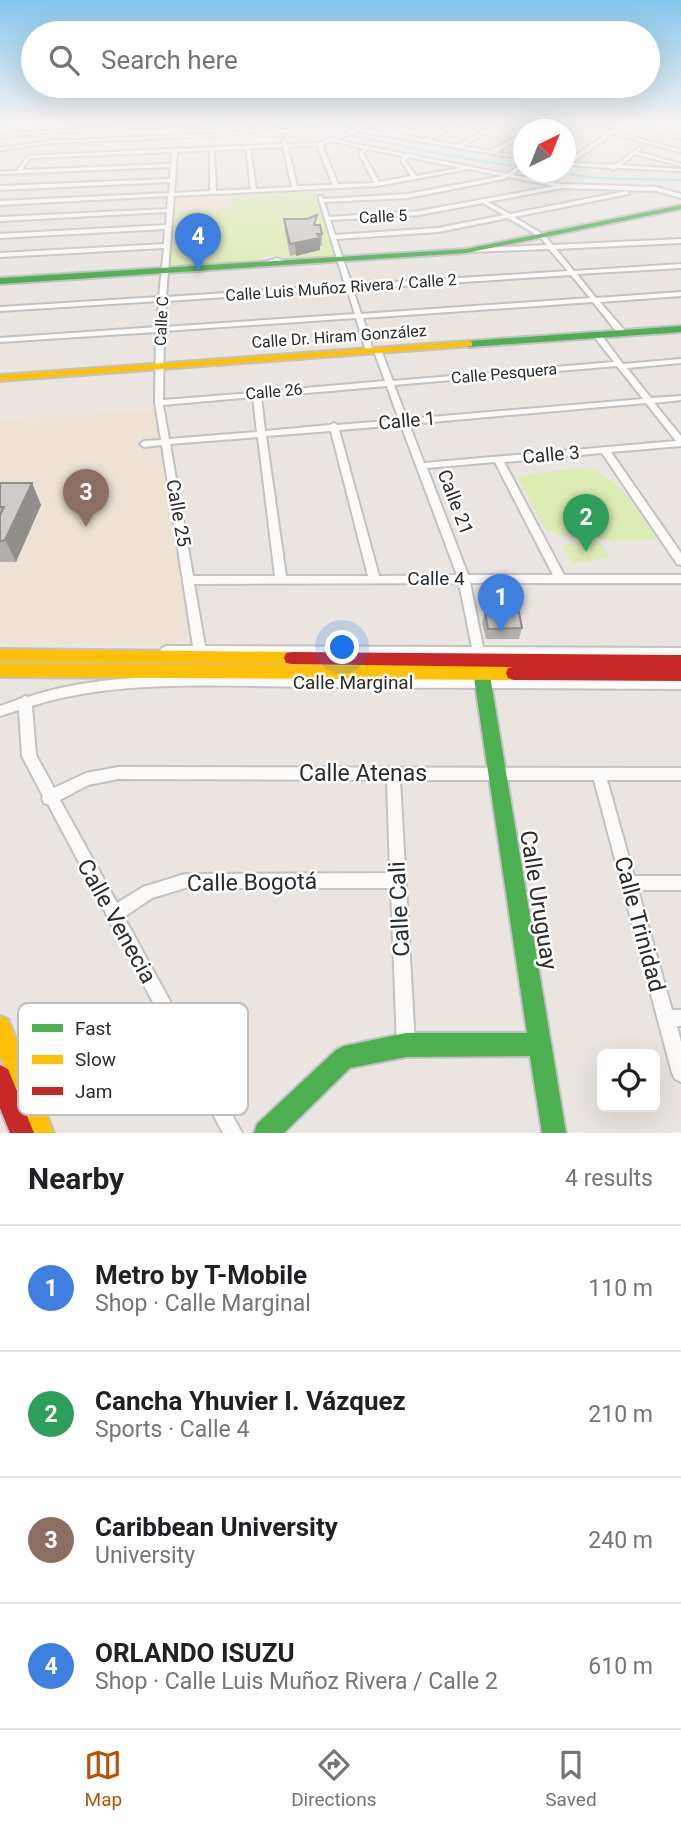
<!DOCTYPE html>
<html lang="en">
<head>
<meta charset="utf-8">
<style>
	:root { --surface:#fff; --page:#f6f6f6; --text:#202124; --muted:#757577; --line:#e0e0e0; --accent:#b45309 }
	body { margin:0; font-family:Roboto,sans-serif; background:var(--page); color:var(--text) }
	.controls { position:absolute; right:21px; bottom:21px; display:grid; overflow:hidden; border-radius:10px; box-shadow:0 7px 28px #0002 }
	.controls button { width:63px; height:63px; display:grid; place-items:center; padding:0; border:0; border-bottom:2px solid var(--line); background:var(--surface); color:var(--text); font:35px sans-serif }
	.compass { position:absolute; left:513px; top:119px; width:63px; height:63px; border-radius:50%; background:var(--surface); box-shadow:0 7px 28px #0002; rotate:43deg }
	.you { position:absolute; left:343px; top:648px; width:24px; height:24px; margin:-18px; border:5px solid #fff; border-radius:50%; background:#1a73e8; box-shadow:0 0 0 10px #1a73e833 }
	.badge { display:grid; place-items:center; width:46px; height:46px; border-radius:50%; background:var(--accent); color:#fff; font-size:23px; font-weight:700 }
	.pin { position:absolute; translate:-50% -58px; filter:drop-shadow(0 2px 4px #0008) }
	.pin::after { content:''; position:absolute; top:37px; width:24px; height:21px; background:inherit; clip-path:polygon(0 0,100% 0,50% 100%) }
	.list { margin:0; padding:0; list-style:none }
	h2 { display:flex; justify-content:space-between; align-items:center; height:91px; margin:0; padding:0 28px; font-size:30px }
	h2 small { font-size:23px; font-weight:400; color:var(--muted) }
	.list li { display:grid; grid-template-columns:46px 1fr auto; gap:21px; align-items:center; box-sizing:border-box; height:126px; padding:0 28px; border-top:2px solid var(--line) }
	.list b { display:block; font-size:26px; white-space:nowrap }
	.list p { margin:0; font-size:23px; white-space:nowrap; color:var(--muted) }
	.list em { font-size:23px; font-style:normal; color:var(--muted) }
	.icon { flex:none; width:38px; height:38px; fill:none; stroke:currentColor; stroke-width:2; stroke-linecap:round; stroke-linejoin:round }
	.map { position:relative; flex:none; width:681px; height:1133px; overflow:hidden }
	.search { position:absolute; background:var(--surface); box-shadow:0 7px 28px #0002; left:21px; right:21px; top:21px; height:77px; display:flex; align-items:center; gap:18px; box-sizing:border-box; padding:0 24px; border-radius:38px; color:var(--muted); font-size:26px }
	.sheet { height:595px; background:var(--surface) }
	nav { display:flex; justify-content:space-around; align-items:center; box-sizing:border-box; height:98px; border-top:2px solid var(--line); background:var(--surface); font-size:19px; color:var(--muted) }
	nav a { display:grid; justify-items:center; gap:4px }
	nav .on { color:var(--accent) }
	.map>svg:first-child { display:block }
	.education { fill:#eee2d5 }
	.pitch { fill:#ddebb4 }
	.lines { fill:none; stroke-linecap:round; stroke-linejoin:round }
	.stream { stroke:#8fe2f0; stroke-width:2 }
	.street-casing { stroke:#c3c2c3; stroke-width:4 }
	.fast-casing { stroke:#c3c2c3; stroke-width:4 }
	.slow-casing { stroke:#c3c2c3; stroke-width:4 }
	.jam-casing { stroke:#c3c2c3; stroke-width:4 }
	.street { fill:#fcfbfa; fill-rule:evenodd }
	.fast { fill:#4caf50; fill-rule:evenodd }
	.slow { fill:#ffc107; fill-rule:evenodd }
	.jam { fill:#c62828; fill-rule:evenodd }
	.wall { fill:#b1afac }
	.shaded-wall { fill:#908e8c }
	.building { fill:#cecbc8; stroke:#908e8c; stroke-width:2 }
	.labels { text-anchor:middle; stroke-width:5; stroke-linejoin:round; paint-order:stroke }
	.far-street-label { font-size:16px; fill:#2b2b2b; stroke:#fff }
	.street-label { font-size:19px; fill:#2b2b2b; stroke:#fff }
	.near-street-label { font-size:23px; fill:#2b2b2b; stroke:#fff }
	.key { fill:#fff; stroke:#bfbfbf; stroke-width:2 }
	.key-label { font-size:19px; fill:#2b2b2b }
</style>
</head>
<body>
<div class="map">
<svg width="681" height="1133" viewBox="0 0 681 1133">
	<rect width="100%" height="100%" fill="#eae5e1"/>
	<g class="education">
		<path d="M254,192L255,198L233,208L172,212L174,195Z"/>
		<path d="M154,410L190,634L168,645L0,641V420Z"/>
	</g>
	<g class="pitch">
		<path d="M315,190L336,258L297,261L283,255L265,256L249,264L169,267L172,212L233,208L231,199L255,198L254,192Z"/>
		<path d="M578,468C616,467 637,513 658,540C634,540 560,544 544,526C533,512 526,491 518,476Z"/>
		<path d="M596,541L601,543L610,558L572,563L562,545Z"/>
	</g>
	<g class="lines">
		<g class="stream">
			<path d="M287,122L468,159L524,167"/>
			<path d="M554,172L597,178L681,180"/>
		</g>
		<defs>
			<g id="street">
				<path d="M18,122H32L0,127V125Z"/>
				<path d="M207,122H241L25,134L0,138V136L25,132Z"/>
				<path d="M245,122H254L294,132L286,140L287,144L318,143L356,129L341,122H347L359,128L374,122H381L364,129L392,134L417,122H423L398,135L424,139L458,122H464L429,140L457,145L500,122H506L462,146L490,151L524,133V136L496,152L524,157V159L359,131L335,140L507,174L524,162V166L512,175L561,184L656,187L681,194V198L656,191L561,188L488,202L510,214L627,191L629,194L514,217L544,235L553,245L681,239V243L556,249L574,271L681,264V268L577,274L596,298L681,292V296L600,302L625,331V335H619L593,302L363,318L373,350L377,348L381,350L393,381L614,362L593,335L597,333H600L623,364L681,359V363L627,368L651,398L681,396V400L654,403L681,436V446L611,452L681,553V565L677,564L602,453L504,462L564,575H681V583H470L483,647L681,648V658L484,657L479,661L474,657H200L162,654L160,651L162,648L166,646H193L162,445L144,447L140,444L144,441L161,440L155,403L156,332L0,342V338L157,327L159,301L0,311V307L159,297L164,248L0,257V253L164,244L165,229L0,238V234L166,225L167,212L0,221V217L167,209L168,196L0,205V201L169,193L170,182L0,190V186L170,179L171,167L0,174V172L17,171L28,156L173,149L175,148L177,149L283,144L282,140L289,134L268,128L236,135L52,143L0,150V148L52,141L236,133L262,127ZM332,141L363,148L359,153L374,183L338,184L322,145ZM317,145L333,185L297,186L288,147ZM283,147L292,187L256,189L250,148ZM246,149L251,189L216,191L214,150ZM367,149L404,156L401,161L411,176L379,182L363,153ZM210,150V191L174,193L177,152ZM172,152L171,164L22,170L30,158ZM409,157L461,168L416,176L405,161ZM469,169L503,176L408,194L323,199L322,196H318L345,285L166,297L174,196L377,186ZM508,177L555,186L419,211L329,217L324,202L408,198L504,179ZM483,203L504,215L438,228L335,235L330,220L419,215ZM508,218L540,237L547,245L466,249L463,251L464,252L549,249L568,271L352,285L336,239L438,232ZM571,275L590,298L361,314L353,289ZM347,289L355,314L164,327L166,301ZM356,318L366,351L370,353L374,351L385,381L260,392L256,390L252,393L163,400L164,331ZM617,366L643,399L407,419L394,385ZM387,386L399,420L337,425L334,423L330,425L265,431L261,397ZM253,397L257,432L169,439L163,405ZM646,403L676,441L424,463L409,424ZM401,425L457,575L379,576L339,430ZM331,431L368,576H286L266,436ZM258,437L275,576H193L170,444ZM495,462L553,575H468L427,468ZM459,583L472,647L205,646L194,584Z"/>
				<path d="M541,122H547L536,130H530Z"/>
				<path d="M574,122H588L586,124L612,131L624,122H629L616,132L681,150V152L613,134L571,163L615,165L640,147L642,148L638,152L681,164V166L635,154L621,165L681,169V171L617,168L613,170L611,169V168L566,165V162L609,132L584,125L566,136V133L580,124Z"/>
				<path d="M638,122L666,125L669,122H674L664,132L681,137V139L659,133L663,127Z"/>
				<path d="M277,258L289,263L286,265L277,262L259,267L256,265Z"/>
				<path d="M236,676L681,679V689C557,688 434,688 310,687C224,686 114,679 32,706L36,755L54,788L86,773L118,767L681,768V780H607L634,876H681V890H638L672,1010H681V1026H677L681,1042V1082L675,1079L672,1073L594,780H400L415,1045L412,1051L406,1054L400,1051L397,1045L391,888H185L152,898L124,917L242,1133H223L110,922L108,920L106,913L48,804L44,803L42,798L43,796L22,756L19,710L0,716V706L20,699L25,696L28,697C94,675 167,676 236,676ZM118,779L387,780L390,873L185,874L143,887L117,903L60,800L88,785Z"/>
			</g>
			<g id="fast">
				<path d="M681,205V209L466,253L0,284V278L466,249Z"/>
				<path d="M681,326V332L469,347L464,344L469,341Z"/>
				<path d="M480,657L486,659L488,664L566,1133H542L530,1056L406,1057L350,1068L284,1133H254L257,1124L336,1050L344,1046L406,1033H527L472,664L474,659Z"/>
			</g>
			<g id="slow">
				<path d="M469,341L472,342V346L0,381V375Z"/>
				<path d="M0,649L292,652L298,653L300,658L298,663L292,664L0,661Z"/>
				<path d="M0,663L514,666L520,668L522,673L520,678L514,680L0,677Z"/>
				<path d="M0,1016L8,1019L54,1133H30L0,1056Z"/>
			</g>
			<g id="jam">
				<path d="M292,652L681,655V681L514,680L508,678L506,673L508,668L513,667L292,664L286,663L284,658L286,653Z"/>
				<path d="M0,1065L8,1069L34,1133H10L0,1108Z"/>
			</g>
		</defs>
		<use href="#street" class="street-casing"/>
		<use href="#fast" class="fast-casing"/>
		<use href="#slow" class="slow-casing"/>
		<use href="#jam" class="jam-casing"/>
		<use href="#street" class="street"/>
		<use href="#fast" class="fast"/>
		<use href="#slow" class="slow"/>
		<use href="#jam" class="jam"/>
	</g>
	<g class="wall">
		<path d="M284,219L317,225L322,234V246H320V250L290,256L285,231Z"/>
		<path d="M0,483H32L41,505L16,562H0Z"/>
		<path d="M485,612L522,628L519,639H486L482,623Z"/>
	</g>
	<g class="shaded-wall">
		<path d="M320,238V250L296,256L295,244Z"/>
		<path d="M32,483L41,505L16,562L5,540Z"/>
	</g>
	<g class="building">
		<path d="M317,215L314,225H320L322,234H317L320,238L290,244L284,219H307Z"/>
		<path d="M0,483H32L5,540L0,541V515L4,507H0Z"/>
		<path d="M485,612L494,615L519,612L522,628L488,629Z"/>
	</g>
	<linearGradient id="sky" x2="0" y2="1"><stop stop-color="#84c6eb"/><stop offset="0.43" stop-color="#f6f3f2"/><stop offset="1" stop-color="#f6f3f2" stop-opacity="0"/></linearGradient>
	<rect width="681" height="281" fill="url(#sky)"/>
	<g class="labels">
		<g class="far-street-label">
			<text transform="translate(383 216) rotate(-3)" y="6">Calle 5</text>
			<text transform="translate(341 287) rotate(-4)" y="6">Calle Luis Muñoz Rivera / Calle 2</text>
			<text transform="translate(161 321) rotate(-87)" y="6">Calle C</text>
			<text transform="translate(339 336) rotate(-4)" y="6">Calle Dr. Hiram González</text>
			<text transform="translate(504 373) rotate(-5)" y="6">Calle Pesquera</text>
			<text transform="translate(274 391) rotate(-5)" y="6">Calle 26</text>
		</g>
		<g class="street-label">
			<text transform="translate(407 420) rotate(-5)" y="7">Calle 1</text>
			<text transform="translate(551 454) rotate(-5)" y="7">Calle 3</text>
			<text transform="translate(456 502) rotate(69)" y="7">Calle 21</text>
			<text transform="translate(179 513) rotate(80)" y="7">Calle 25</text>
			<text x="436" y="585">Calle 4</text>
			<text x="353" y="689">Calle Marginal</text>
		</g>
		<g class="near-street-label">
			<text x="363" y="781">Calle Atenas</text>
			<text transform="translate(252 882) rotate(-1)" y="8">Calle Bogotá</text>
			<text transform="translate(539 900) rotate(81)" y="8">Calle Uruguay</text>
			<text transform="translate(399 909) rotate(-93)" y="8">Calle Cali</text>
			<text transform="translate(117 921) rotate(61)" y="8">Calle Venecia</text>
			<text transform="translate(640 924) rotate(75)" y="8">Calle Trinidad</text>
		</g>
	</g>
	<rect x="18" y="1003" width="230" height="112" rx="10" class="key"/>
	<rect x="32" y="1024" width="31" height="8" fill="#4caf50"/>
	<rect x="32" y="1055" width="31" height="9" fill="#ffc107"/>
	<rect x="32" y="1087" width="31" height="8" fill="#c62828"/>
	<g class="key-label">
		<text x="75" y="1035">Fast</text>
		<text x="75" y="1066">Slow</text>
		<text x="75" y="1098">Jam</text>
	</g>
</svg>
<div class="controls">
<button><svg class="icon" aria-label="locate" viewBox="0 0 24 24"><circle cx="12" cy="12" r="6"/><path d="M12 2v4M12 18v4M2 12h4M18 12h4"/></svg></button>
</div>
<svg class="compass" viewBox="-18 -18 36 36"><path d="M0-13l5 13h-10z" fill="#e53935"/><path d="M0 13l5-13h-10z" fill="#757577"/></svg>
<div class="you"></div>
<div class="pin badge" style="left:501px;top:632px;background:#3f7fe0">1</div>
<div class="pin badge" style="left:586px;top:552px;background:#2e9e5b">2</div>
<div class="pin badge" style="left:86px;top:527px;background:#8d6e63">3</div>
<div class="pin badge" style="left:198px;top:271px;background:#3f7fe0">4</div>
<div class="search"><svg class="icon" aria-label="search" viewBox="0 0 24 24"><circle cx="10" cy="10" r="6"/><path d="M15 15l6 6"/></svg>Search here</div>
</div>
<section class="sheet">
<h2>Nearby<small>4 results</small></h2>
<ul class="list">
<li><span class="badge" style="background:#3f7fe0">1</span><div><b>Metro by T-Mobile</b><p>Shop · Calle Marginal</p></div><em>110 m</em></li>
<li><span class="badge" style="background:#2e9e5b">2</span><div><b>Cancha Yhuvier I. Vázquez</b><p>Sports · Calle 4</p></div><em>210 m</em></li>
<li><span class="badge" style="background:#8d6e63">3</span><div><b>Caribbean University</b><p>University</p></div><em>240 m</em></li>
<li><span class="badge" style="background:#3f7fe0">4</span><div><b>ORLANDO ISUZU</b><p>Shop · Calle Luis Muñoz Rivera / Calle 2</p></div><em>610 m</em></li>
</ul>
</section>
<nav>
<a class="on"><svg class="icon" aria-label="map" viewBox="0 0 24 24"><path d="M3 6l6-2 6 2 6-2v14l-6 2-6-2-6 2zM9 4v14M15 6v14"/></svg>Map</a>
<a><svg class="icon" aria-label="directions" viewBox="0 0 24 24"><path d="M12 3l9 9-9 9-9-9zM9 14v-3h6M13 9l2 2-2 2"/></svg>Directions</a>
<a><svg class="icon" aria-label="saved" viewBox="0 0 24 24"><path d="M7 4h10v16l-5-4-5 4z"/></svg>Saved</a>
</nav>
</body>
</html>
